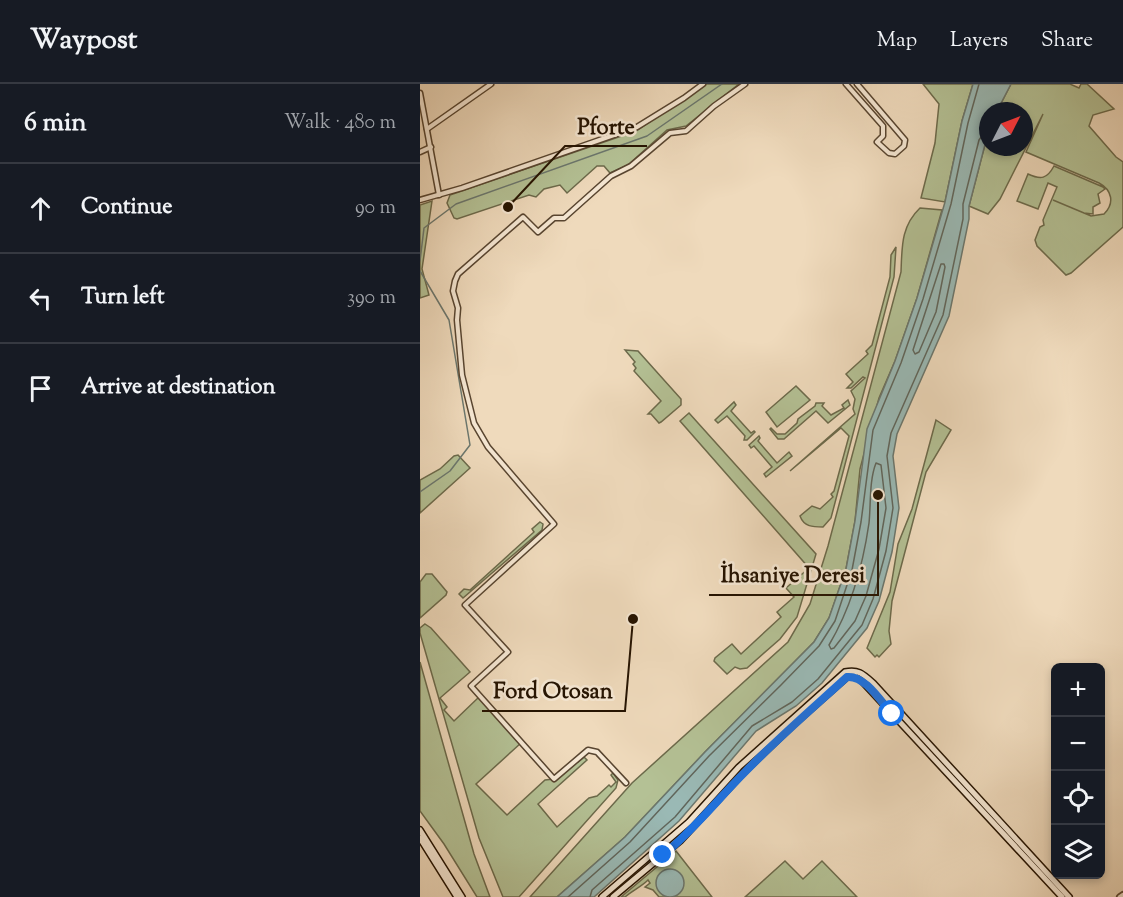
<!DOCTYPE html>
<html lang="en">
<head>
<meta charset="utf-8">
<style>
	:root { --surface:#171b24; --page:#242831; --text:#f1f3f6; --muted:#9ea1a6; --line:#363941 }
	body { margin:0; font-family:"Sorts Mill Goudy",serif; background:var(--page); color:var(--text) }
	.controls { position:absolute; right:18px; bottom:18px; display:grid; overflow:hidden; border-radius:9px; box-shadow:0 3px 9px #0003 }
	.controls button { width:54px; height:54px; display:grid; place-items:center; padding:0; border:0; border-bottom:2px solid var(--line); background:var(--surface); color:var(--text); font:30px sans-serif }
	.compass { position:absolute; left:559px; top:18px; width:54px; height:54px; border-radius:50%; background:var(--surface); box-shadow:0 3px 9px #0003; rotate:48deg }
	.stop { position:absolute; width:18px; height:18px; margin:-14px; border:4px solid #1a73e8; border-radius:50%; background:#fff }
	.stop.end { background:#1a73e8; border-color:#fff; box-shadow:0 2px 6px #0008 }
	.list { margin:0; padding:0; list-style:none }
	h2 { display:flex; justify-content:space-between; align-items:center; height:78px; margin:0; padding:0 24px; font-size:26px }
	h2 small { font-size:20px; font-weight:400; color:var(--muted) }
	.list li { display:grid; grid-template-columns:39px 1fr auto; gap:18px; align-items:center; box-sizing:border-box; height:90px; padding:0 24px; border-top:2px solid var(--line) }
	.list b { display:block; font-size:22px; white-space:nowrap }
	.list em { font-size:20px; font-style:normal; color:var(--muted) }
	.icon { flex:none; width:33px; height:33px; fill:none; stroke:currentColor; stroke-width:2; stroke-linecap:round; stroke-linejoin:round }
	.map { position:relative; flex:none; width:703px; height:813px; overflow:hidden }
	header { display:flex; align-items:center; gap:36px; box-sizing:border-box; height:84px; padding:0 30px; background:var(--surface); border-bottom:2px solid var(--line) }
	header strong { font-size:28px }
	nav { display:flex; gap:33px; margin-inline-start:auto; font-size:21px }
	main { display:flex }
	aside { flex:1; background:var(--surface) }
	.map>svg:first-child { display:block }
	.green { fill:#b4c195; stroke:#6c6a4b; stroke-width:1.5 }
	.water { fill:#9abab6; stroke:#6b776e; stroke-width:1.5 }
	.lines { fill:none; stroke-linecap:round; stroke-linejoin:round }
	.shore { stroke:#60665c; stroke-width:1.5 }
	.stream { stroke:#6b776e; stroke-width:1.5 }
	.minor-casing { stroke:#584530; stroke-width:7 }
	.tertiary-casing { stroke:#584530; stroke-width:8 }
	.secondary-casing { stroke:#251301; stroke-width:8 }
	.minor { stroke:#f5e7d3; stroke-width:4 }
	.tertiary { stroke:#f5e7d3; stroke-width:4.5 }
	.secondary { stroke:#f5e7d3; stroke-width:5 }
	.route { stroke:#1a73e8; stroke-width:8 }
	.leader { fill:none; stroke:#251301; stroke-width:2 }
	.callout-dot { fill:#251301; stroke:#f5e7d3; stroke-width:2 }
	.callout-label { font-size:22px; text-anchor:middle; font-weight:bold; fill:#251301; stroke:#f5e7d3; stroke-width:5; stroke-linejoin:round; paint-order:stroke }
</style>
</head>
<body>
<header>
<strong>Waypost</strong>
<nav><a>Map</a><a>Layers</a><a>Share</a></nav>
</header>
<main>
<aside>
<h2>6 min<small>Walk · 480 m</small></h2>
<ul class="list">
<li><svg class="icon" aria-label="ahead" viewBox="0 0 24 24"><path d="M12 20V5M6 11l6-6 6 6"/></svg><div><b>Continue</b></div><em>90 m</em></li>
<li><svg class="icon" aria-label="left" viewBox="0 0 24 24"><path d="M17 20v-9H6M10 6l-5 5 5 5"/></svg><div><b>Turn left</b></div><em>390 m</em></li>
<li><svg class="icon" aria-label="arrive" viewBox="0 0 24 24"><path d="M6 21V4h12l-3 4 3 4H6"/></svg><div><b>Arrive at destination</b></div></li>
</ul>
</aside>
<div class="map">
<svg width="703" height="813" viewBox="0 0 703 813">
	<rect width="100%" height="100%" fill="#efdabc"/>
	<filter id="stains"><feTurbulence type="fractalNoise" baseFrequency=".00333" numOctaves="4"/><feColorMatrix values="0 0 0 0 .2 0 0 0 0 .09 0 0 0 0 .02 0 0 0 .5 -.17"/></filter>
	<radialGradient id="worn" r=".72"><stop offset=".6" stop-color="#630" stop-opacity="0"/><stop offset="1" stop-color="#630" stop-opacity=".3"/></radialGradient>
	<g class="green">
		<path d="M286,0H319L266,42L247,46L208,81L190,89L184,82H177L147,109L140,101L124,105L116,113L109,111L37,135L34,134L27,119L30,111L216,47Z"/>
		<path d="M503,0H553L542,37L525,118L501,114L515,59L519,20Z"/>
		<path d="M591,0H650L659,4L661,0H667L694,25L673,31L669,42L696,73L703,78V143L651,189L646,191L617,162L615,156L620,143L624,141L623,136L637,103L628,99L618,125L597,117L608,90C621,96 627,95 634,82L683,103L685,105L678,110L680,119L673,123V130L664,129L633,116L671,132L684,130C695,119 692,106 679,99L606,68L623,30L580,115L568,130L549,122L568,49V63H604V27H577Z"/>
		<path d="M12,117L2,185L9,211L0,214V121Z"/>
		<path d="M500,124L522,126L497,214L475,277L459,314L440,385L435,437L426,485L409,534L394,558L285,668L205,753L137,813H110L212,699L368,558L390,520L408,462L481,188C482,163 481,142 500,124Z"/>
		<path d="M476,163L474,193L411,434L403,443C393,443 384,443 380,432L392,422L400,425L413,413L411,410L414,407L429,352L421,344L370,387L435,330L433,325L435,315L431,307L445,294L443,293L431,304H427L433,298L426,290L448,270L446,267L452,261L470,193L471,171Z"/>
		<path d="M205,266L218,267L261,315V321L241,338L239,339L231,330H228L241,317L214,287L216,284L213,280L215,278Z"/>
		<path d="M376,302L390,316L357,343L346,328Z"/>
		<path d="M428,316L430,321L408,339L396,327L364,355H358L350,345L351,344L357,350H365L377,339L378,335L395,322L396,319H404L402,322L411,331L424,324L422,321Z"/>
		<path d="M314,318L316,321L311,327L331,349L334,347L335,348L327,356H324L325,352L307,332L298,339L295,336Z"/>
		<path d="M269,329L396,470L377,533L360,555L327,584L320,585L315,583L307,590L294,577L295,574L312,560L321,570L361,533L357,528L374,513L366,504L389,484L260,337Z"/>
		<path d="M516,336L531,346L506,388L472,517L469,547L471,560L459,573L457,571L455,573L447,564L470,508L478,460L492,425Z"/>
		<path d="M339,352L340,354L338,357L357,379L369,368L372,372L346,393L344,390L352,383L334,362L331,364L329,361Z"/>
		<path d="M38,371L50,384L0,429V396L20,385L34,372Z"/>
		<path d="M120,438L123,440L122,446L43,514L39,510L44,505L50,506L114,448L112,445Z"/>
		<path d="M6,490H12L27,508L26,511L0,534V498Z"/>
		<path d="M5,540L11,544L50,588L20,614L27,623L24,626L34,637L60,612L101,659L56,700L87,731L125,696L134,695L156,676L158,678L164,673L167,676L118,720L137,743L169,714L177,712L189,701L191,703L196,698L191,691L193,689L198,696L196,704L99,813H83L59,754L0,549V544Z"/>
		<path d="M0,578L54,770L70,813H57L24,760L0,727Z"/>
		<path d="M256,767L292,813H239L233,806L225,803L230,799L228,796C221,803 213,806 205,813H201Z"/>
		<path d="M365,777L383,795L402,777L437,813H325Z"/>
	</g>
	<g class="water">
		<path d="M553,0H591L577,27H568V49L549,122V135L529,232L477,350L473,372L479,424L472,468L459,517L447,544L402,599L376,622L336,647L259,737L174,813H137L205,753L285,668L394,558L409,534L426,485L435,437L447,345L475,277L497,214L525,118L542,37Z"/>
		<circle cx="250" cy="799" r="14"/>
	</g>
	<g class="lines">
		<g class="shore">
			<path d="M521,180H524L525,183L516,228L499,268L495,270L493,266Z"/>
			<path d="M456,379L461,381L466,424L459,465L446,512L435,537L414,564L411,565L409,561C431,524 443,481 449,439C451,420 449,397 456,379Z"/>
			<path d="M148,813L210,758L289,672L361,601L399,562L415,537L432,486L441,438L453,346L481,279L503,215L531,120L548,39L559,0"/>
			<path d="M170,813L172,806L255,733L332,642L372,618L398,595L442,541L453,515L466,467L473,424L467,372L471,349L523,231L543,135V120L559,56L562,52L568,51"/>
		</g>
		<g class="stream">
			<path d="M0,177L4,144L36,120L227,52L302,0"/>
			<path d="M0,187L29,236L50,361L30,387L0,408"/>
		</g>
		<defs>
			<g id="minor">
				<path d="M426,0L463,42V52L457,58L469,69L475,70L484,62L485,56L437,0"/>
				<path d="M0,9L19,111"/>
				<path d="M7,45L71,0"/>
				<path d="M0,68L11,63"/>
				<path d="M0,116L42,104L217,43L264,14L283,0"/>
				<path d="M206,699L177,668L168,666L134,695L51,602L88,568L45,521L134,440L68,363L54,339L42,291L37,236L38,224L33,207L35,197L38,190L103,133L118,148L134,134H144L191,92L211,82L250,49L266,47L294,22L325,0"/>
			</g>
			<path id="tertiary" d="M700,813L703,811"/>
			<g id="secondary">
				<path d="M0,746L42,813"/>
				<path d="M0,754L37,813"/>
				<path d="M182,813L269,738L319,683L425,588C438,585 443,590 453,599L649,813"/>
				<path d="M193,813L260,757L324,688L372,642L427,593L435,592L441,596L642,813"/>
			</g>
		</defs>
		<use href="#minor" class="minor-casing"/>
		<use href="#tertiary" class="tertiary-casing"/>
		<use href="#secondary" class="secondary-casing"/>
		<use href="#minor" class="minor"/>
		<use href="#tertiary" class="tertiary"/>
		<use href="#secondary" class="secondary"/>
	</g>
	<g class="lines">
		<path class="route" d="M243,771C274,746 297,716 325,688C357,655 393,624 427,593C445,591 461,618 472,630"/>
	</g>
	<path class="leader" d="M88 123L145 62H227M458 411L458 511H289M213 535L205 627H62"/>
	<g class="callout-dot">
		<circle cx="88" cy="123" r="6"/>
		<circle cx="458" cy="411" r="6"/>
		<circle cx="213" cy="535" r="6"/>
	</g>
	<g class="callout-label">
		<text x="186" y="50">Pforte</text>
		<text x="373" y="498">İhsaniye Deresi</text>
		<text x="133" y="614">Ford Otosan</text>
	</g>
	<rect width="100%" height="100%" filter="url(#stains)"/>
	<rect width="100%" height="100%" fill="url(#worn)"/>
</svg>
<div class="controls">
<button>+</button>
<button>−</button>
<button><svg class="icon" aria-label="locate" viewBox="0 0 24 24"><circle cx="12" cy="12" r="6"/><path d="M12 2v4M12 18v4M2 12h4M18 12h4"/></svg></button>
<button><svg class="icon" aria-label="layers" viewBox="0 0 24 24"><path d="M12 4l9 5-9 5-9-5zM3 14l9 5 9-5"/></svg></button>
</div>
<svg class="compass" viewBox="-18 -18 36 36"><path d="M0-13l5 13h-10z" fill="#e53935"/><path d="M0 13l5-13h-10z" fill="#9ea1a6"/></svg>
<div class="stop" style="left:472px;top:630px"></div>
<div class="stop end" style="left:243px;top:771px"></div>
</div>
</main>
</body>
</html>
